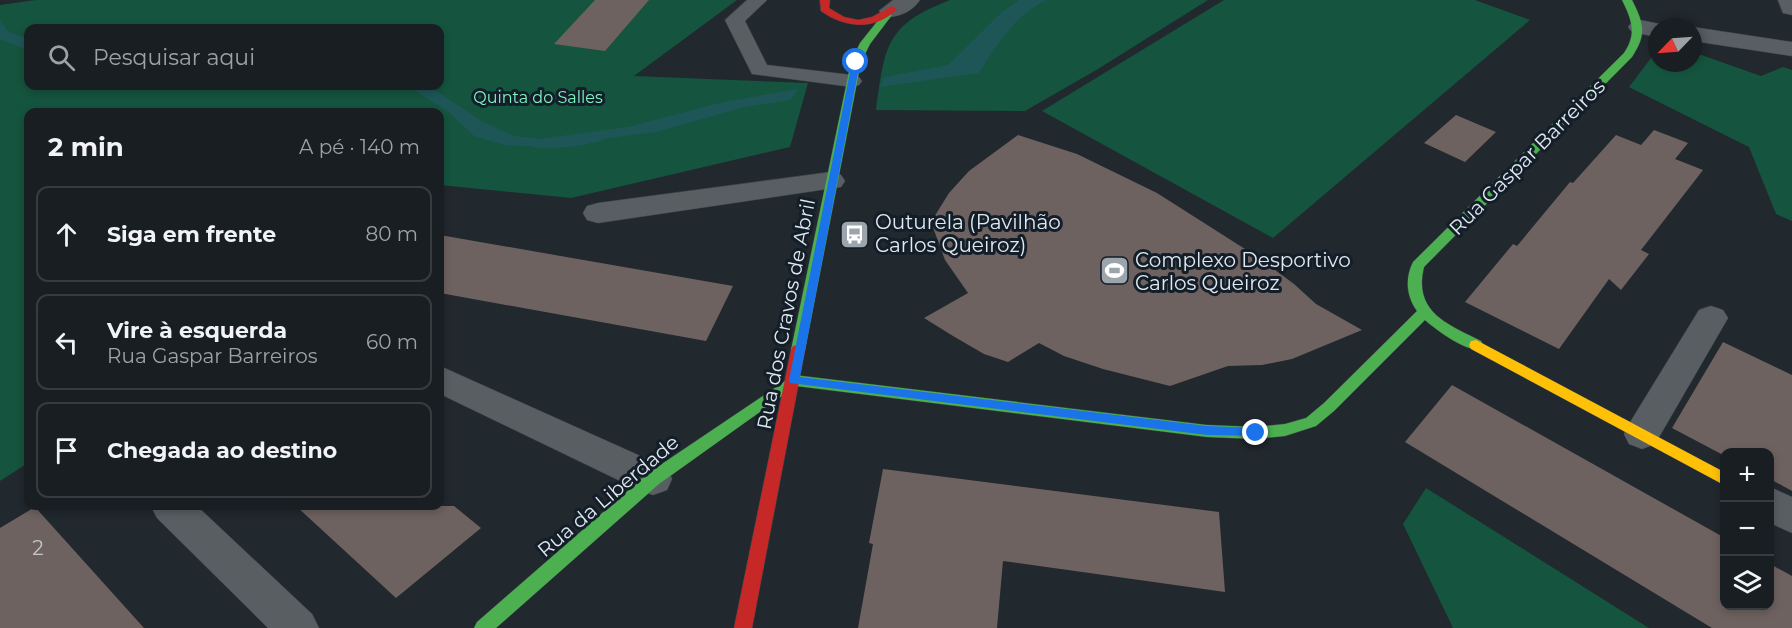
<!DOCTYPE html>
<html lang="pt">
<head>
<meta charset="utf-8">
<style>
	:root { --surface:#191e22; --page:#262b2f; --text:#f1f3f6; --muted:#9fa2a5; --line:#373c40 }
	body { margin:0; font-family:Montserrat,sans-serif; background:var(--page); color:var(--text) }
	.controls { position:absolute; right:18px; bottom:18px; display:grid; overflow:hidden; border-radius:12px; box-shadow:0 3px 9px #0003 }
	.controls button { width:54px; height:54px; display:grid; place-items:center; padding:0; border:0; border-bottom:2px solid var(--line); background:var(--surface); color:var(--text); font:30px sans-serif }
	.compass { position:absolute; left:1648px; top:18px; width:54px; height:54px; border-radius:50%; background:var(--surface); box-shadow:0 3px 9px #0003; rotate:245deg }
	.stop { position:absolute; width:18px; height:18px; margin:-14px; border:4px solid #1a73e8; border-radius:50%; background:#fff }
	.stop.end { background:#1a73e8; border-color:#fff; box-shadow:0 2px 6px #0008 }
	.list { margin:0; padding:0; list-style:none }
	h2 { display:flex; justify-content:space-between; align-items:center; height:78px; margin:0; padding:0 24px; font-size:26px }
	h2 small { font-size:20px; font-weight:400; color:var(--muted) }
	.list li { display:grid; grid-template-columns:39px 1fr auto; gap:18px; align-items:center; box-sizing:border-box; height:96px; margin:0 12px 12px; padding:0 12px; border:2px solid var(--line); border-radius:12px }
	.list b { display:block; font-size:22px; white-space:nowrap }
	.list p { margin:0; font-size:20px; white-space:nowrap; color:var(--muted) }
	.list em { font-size:20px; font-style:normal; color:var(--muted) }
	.icon { flex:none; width:33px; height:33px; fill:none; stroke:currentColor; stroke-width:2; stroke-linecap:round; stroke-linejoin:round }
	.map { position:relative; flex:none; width:1792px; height:628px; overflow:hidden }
	.search { position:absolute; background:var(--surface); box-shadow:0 3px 9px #0003; left:24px; top:24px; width:420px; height:66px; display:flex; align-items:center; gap:15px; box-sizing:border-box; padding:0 21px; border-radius:12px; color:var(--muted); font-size:22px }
	.panel { position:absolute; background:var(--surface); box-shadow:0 3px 9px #0003; left:24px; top:108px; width:420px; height:402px; border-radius:12px }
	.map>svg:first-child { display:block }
	.green { fill:#15543e; fill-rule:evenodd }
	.water { fill:#1e5658 }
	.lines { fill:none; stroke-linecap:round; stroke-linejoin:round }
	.stream { fill:#1e5658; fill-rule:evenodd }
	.building { fill:#6e6260 }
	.lane-casing { stroke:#3e444a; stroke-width:1 }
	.street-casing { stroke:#3e444a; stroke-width:1 }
	.fast-casing { stroke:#3e444a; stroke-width:1 }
	.slow-casing { stroke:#3e444a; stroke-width:1 }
	.jam-casing { stroke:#3e444a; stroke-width:1 }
	.lane { fill:#585e62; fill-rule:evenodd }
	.street { fill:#585e62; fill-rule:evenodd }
	.fast { fill:#4caf50; fill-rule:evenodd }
	.slow { fill:#ffc107; fill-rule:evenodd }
	.jam { fill:#c62828; fill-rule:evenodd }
	.route { fill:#1a73e8 }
	.labels { text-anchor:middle; stroke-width:6; stroke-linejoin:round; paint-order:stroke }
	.far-park-label { font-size:16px; fill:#7df6c4; stroke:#131e29 }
	.street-label { font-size:20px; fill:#e0e8f0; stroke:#131e29 }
	.poi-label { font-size:20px; fill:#e0e8f0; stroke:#131e29; text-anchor:start }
	.near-number-label { font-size:20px; fill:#c4c6cc }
</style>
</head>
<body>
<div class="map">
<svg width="1792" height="628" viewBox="0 0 1792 628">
	<rect width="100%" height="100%" fill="#21282e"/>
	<g class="green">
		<path d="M36,0H737L634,76L808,83L790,147L571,198L440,185V112H28V463L0,481V5ZM28,28H440V86H28Z"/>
		<path d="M950,0H1208L1098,69L1025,111L876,110C885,46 885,25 950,0Z"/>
		<path d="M1224,0H1475L1530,20L1273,238L1042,111Z"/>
		<path d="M1657,50V63H1693V52L1761,76L1783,67L1792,70V221L1776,214L1749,147L1629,87Z"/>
		<path d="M1426,488L1649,628H1453L1403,524Z"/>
	</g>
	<g class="water">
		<path d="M1019,0H1047C1015,15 997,44 979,73L880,87L884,77L948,65L1002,12Z"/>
		<path d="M0,21L9,32L28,39V50L0,39Z"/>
		<path d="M408,86H429L481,121L514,136L539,139L628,127L723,102L798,89L791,100L745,107L656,132L586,141L532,146L504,145L474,136L450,113Z"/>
	</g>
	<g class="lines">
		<path class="stream" d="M597,136L601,137V141C583,145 539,154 524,143L530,140L558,142Z"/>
	</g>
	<g class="building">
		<path d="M595,0H649L605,51L554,44Z"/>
		<path d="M1456,115L1496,132L1465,162L1424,143Z"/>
		<path d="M1654,130L1688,143L1675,159L1703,170L1641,250L1649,254L1621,290L1609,279L1559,349L1465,302L1513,244L1517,246L1570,182L1573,183L1616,135L1641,145Z"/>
		<path d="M1018,135L1077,154L1157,193L1256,256L1294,284L1316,304L1362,330L1292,359L1262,365L1228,366L1170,386L1103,369L1064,356L1039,343L1008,362L984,354L953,336L924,318L968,293L945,260L931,222L949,193L969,171Z"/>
		<path d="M440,235L733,286L706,341L440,293Z"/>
		<path d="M1723,342L1792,375V491L1770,479V453H1725V456L1672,428Z"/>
		<path d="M1452,385L1725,538V606H1770V564L1792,576V628H1712L1405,442Z"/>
		<path d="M883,469L1219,512L1225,592L1003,561L997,628H858L873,544L869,543Z"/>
		<path d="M296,506H454L481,528L396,598Z"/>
		<path d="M35,507L144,628H0V528Z"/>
	</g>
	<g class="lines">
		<defs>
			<path id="lane" d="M747,0H767L745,21L767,65L852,75L859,77L862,81L859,85L852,87L752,74L725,20Z"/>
			<g id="street">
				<path d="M893,0H920C912,12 896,19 883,16L879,11Z"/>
				<path d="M1778,0H1792V15L1783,13Z"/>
				<path d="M1640,20L1665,25L1667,27H1657V37L1632,32L1628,27L1632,22Z"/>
				<path d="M1692,27H1693L1792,42V56L1693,41Z"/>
				<path d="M831,172L841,175L845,181L841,187L598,223L587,220L583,213L587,206L598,203Z"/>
				<path d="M1711,306L1723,310L1728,318L1655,444L1642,449L1629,444L1624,434L1629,424L1699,310Z"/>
				<path d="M440,366L667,468L672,479L667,490L653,495L639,490L440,394Z"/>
				<path d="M1770,487L1792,497V533L1770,523Z"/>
				<path d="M151,506H197L312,614L319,628H268L157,518Z"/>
			</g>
			<g id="fast">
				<path d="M1622,0H1632C1644,24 1647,34 1632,57L1424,267C1413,312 1447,324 1481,341L1483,345L1481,349C1467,353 1435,329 1425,320L1334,411L1316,426L1285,436L1256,439L1207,437L796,386L659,484L496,628H474L477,622L647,474L794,375L1207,425L1256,427L1285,424L1306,418L1324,403L1417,311C1406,296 1405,278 1413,262L1624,53C1637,34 1632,20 1622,0Z"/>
				<path d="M884,13L892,15L870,44L861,62L805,350L803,354H793L791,350L851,62L860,43Z"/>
			</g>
			<path id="slow" d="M1476,340L1724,472V485L1471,349L1469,345L1471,341Z"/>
			<g id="jam">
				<path d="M820,0H830L829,8L844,17L858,20L872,17L892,6L897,9C876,31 844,28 821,11Z"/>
				<path d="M798,345L803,346L805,350L752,628H734L791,350L793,346Z"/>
			</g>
		</defs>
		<use href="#lane" class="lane-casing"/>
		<use href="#street" class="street-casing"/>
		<use href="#fast" class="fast-casing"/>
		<use href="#slow" class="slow-casing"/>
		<use href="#jam" class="jam-casing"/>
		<use href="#lane" class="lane"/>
		<use href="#street" class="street"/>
		<use href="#fast" class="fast"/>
		<use href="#slow" class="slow"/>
		<use href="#jam" class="jam"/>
	</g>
	<path class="route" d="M856,60L860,62L800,377L1207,426L1256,428L1260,430V436L1207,435L790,383L789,380L852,62Z"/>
	<defs>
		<symbol id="bus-square" viewBox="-11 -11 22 22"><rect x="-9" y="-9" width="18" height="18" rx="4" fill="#9da5ac" stroke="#131e29"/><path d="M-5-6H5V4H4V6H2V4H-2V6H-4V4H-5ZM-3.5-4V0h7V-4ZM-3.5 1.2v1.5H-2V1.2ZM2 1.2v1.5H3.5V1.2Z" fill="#fff"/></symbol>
		<symbol id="stadium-square" viewBox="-11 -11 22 22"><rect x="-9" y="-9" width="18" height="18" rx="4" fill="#9da5ac" stroke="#131e29"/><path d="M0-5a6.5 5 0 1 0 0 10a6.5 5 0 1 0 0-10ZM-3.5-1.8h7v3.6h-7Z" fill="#fff"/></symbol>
	</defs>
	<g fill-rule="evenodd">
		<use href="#bus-square" x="838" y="218" width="33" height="33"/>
		<use href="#stadium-square" x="1098" y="254" width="33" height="33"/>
	</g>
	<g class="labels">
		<g class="far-park-label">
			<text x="538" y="103">Quinta do Salles</text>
		</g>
		<g class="street-label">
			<text transform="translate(1527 157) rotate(-45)" y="7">Rua Gaspar Barreiros</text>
			<text transform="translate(786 314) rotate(-79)" y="7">Rua dos Cravos de Abril</text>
			<text transform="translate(608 496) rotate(-40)" y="7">Rua da Liberdade</text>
		</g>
		<g class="poi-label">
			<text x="875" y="229">Outurela (Pavilhão<tspan x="875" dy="23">Carlos Queiroz)</tspan></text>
			<text x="1135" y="267">Complexo Desportivo<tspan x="1135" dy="23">Carlos Queiroz</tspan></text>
		</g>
		<g class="near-number-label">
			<text x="38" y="555">2</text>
		</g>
	</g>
</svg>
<div class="controls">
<button>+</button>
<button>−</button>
<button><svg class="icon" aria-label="layers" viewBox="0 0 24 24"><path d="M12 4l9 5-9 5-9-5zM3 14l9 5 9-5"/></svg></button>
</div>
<svg class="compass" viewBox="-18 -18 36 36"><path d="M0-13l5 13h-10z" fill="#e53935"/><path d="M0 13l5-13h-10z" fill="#9fa2a5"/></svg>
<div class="stop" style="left:856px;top:62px"></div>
<div class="stop end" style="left:1256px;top:433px"></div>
<div class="search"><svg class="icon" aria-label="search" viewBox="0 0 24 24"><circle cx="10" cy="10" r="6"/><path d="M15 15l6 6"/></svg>Pesquisar aqui</div>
<section class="panel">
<h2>2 min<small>A pé · 140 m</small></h2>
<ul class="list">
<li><svg class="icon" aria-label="ahead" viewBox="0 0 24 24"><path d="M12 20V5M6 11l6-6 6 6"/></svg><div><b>Siga em frente</b></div><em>80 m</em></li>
<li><svg class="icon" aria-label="left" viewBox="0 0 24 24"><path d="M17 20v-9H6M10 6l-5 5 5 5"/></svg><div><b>Vire à esquerda</b><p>Rua Gaspar Barreiros</p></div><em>60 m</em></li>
<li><svg class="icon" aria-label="arrive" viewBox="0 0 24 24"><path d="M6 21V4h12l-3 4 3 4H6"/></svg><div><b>Chegada ao destino</b></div></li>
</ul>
</section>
</div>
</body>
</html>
